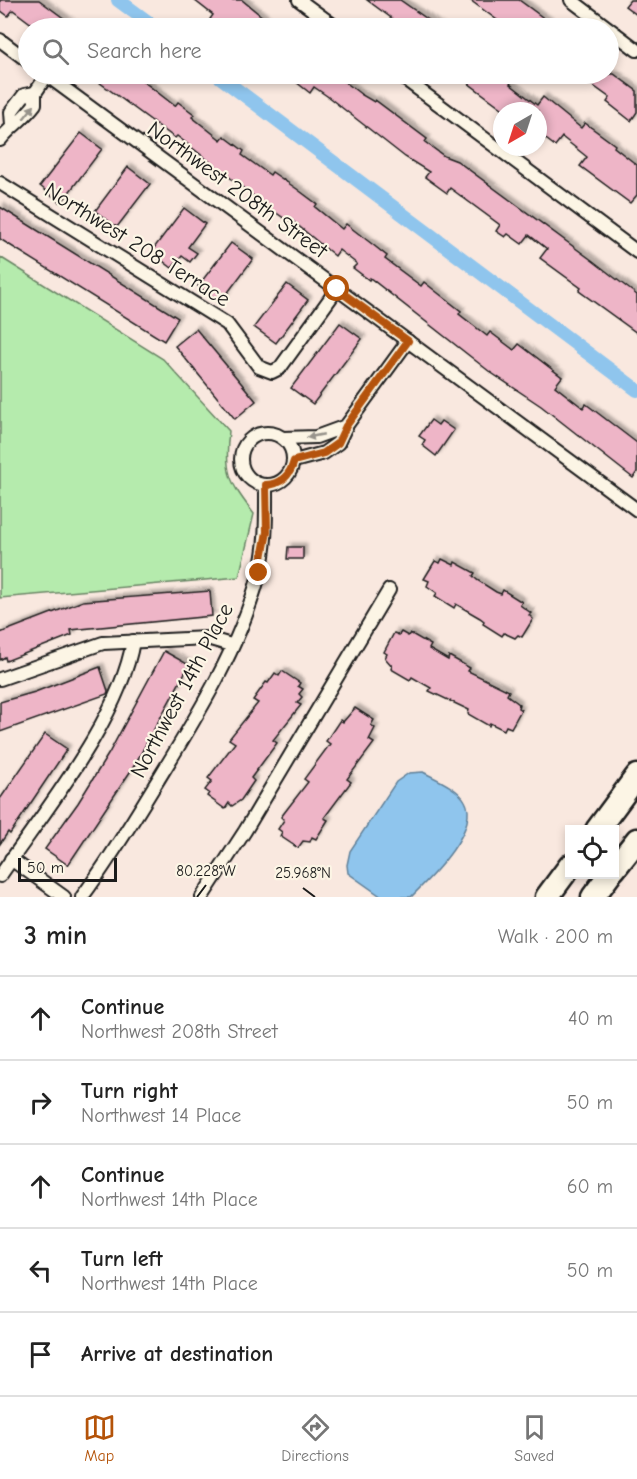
<!DOCTYPE html>
<html lang="en">
<head>
<meta charset="utf-8">
<style>
	:root { --surface:#fff; --page:#f2f2f2; --text:#222; --muted:#767676; --line:#e0e0e0; --accent:#b45309 }
	body { margin:0; font-family:"Comic Neue",sans-serif; background:var(--page); color:var(--text) }
	.controls { position:absolute; right:18px; bottom:18px; display:grid; overflow:hidden; border-radius:0px; box-shadow:0 3px 9px #0003 }
	.controls button { width:54px; height:54px; display:grid; place-items:center; padding:0; border:0; border-bottom:2px solid var(--line); background:var(--surface); color:var(--text); font:30px sans-serif }
	.compass { position:absolute; left:493px; top:102px; width:54px; height:54px; border-radius:50%; background:var(--surface); box-shadow:0 3px 9px #0003; rotate:219deg }
	.scale { position:absolute; left:18px; bottom:15px; width:99px; box-sizing:border-box; padding-left:6px; border:3px solid #1c1c1c; border-top:0; font-size:16px; line-height:21px; white-space:nowrap; color:#1c1c1c; -webkit-text-stroke:4px #fcf5e5; paint-order:stroke }
	.stop { position:absolute; width:18px; height:18px; margin:-14px; border:4px solid #b45309; border-radius:50%; background:#fff }
	.stop.end { background:#b45309; border-color:#fff; box-shadow:0 2px 6px #0008 }
	.list { margin:0; padding:0; list-style:none }
	h2 { display:flex; justify-content:space-between; align-items:center; height:78px; margin:0; padding:0 24px; font-size:26px }
	h2 small { font-size:20px; font-weight:400; color:var(--muted) }
	.list li { display:grid; grid-template-columns:39px 1fr auto; gap:18px; align-items:center; box-sizing:border-box; height:84px; padding:0 24px; border-top:2px solid var(--line) }
	.list b { display:block; font-size:22px; white-space:nowrap }
	.list p { margin:0; font-size:20px; white-space:nowrap; color:var(--muted) }
	.list em { font-size:20px; font-style:normal; color:var(--muted) }
	.icon { flex:none; width:33px; height:33px; fill:none; stroke:currentColor; stroke-width:2; stroke-linecap:round; stroke-linejoin:round }
	.map { position:relative; flex:none; width:637px; height:897px; overflow:hidden }
	.search { position:absolute; background:var(--surface); box-shadow:0 3px 9px #0003; left:18px; right:18px; top:18px; height:66px; display:flex; align-items:center; gap:15px; box-sizing:border-box; padding:0 21px; border-radius:33px; color:var(--muted); font-size:22px }
	.sheet { height:498px; background:var(--surface) }
	nav { display:flex; justify-content:space-around; align-items:center; box-sizing:border-box; height:84px; border-top:2px solid var(--line); background:var(--surface); font-size:16px; color:var(--muted) }
	nav a { display:grid; justify-items:center; gap:3px }
	nav .on { color:var(--accent) }
	.map>svg:first-child { display:block }
	.green { fill:#b5ebad; stroke:#688464; stroke-width:1.5 }
	.water { fill:#8fc5ed; stroke:#618199; stroke-width:1.5 }
	.lines { fill:none; stroke-linecap:round; stroke-linejoin:round }
	.canal { stroke:#8fc5ed; stroke-width:14 }
	.building { fill:#eeb5c7; stroke:#1c1c1c; stroke-width:1.5; filter:url(#shadow) }
	.street-casing { stroke:#1c1c1c; stroke-width:16 }
	.highway-casing { stroke:#1c1c1c; stroke-width:27 }
	.street { stroke:#fcf5e5; stroke-width:12 }
	.highway { stroke:#fcf5e5; stroke-width:22 }
	.oneway { fill:#97938b }
	.route { stroke:#b45309; stroke-width:8 }
	.ticks { fill:none; stroke:#1c1c1c; stroke-width:2 }
	.labels { text-anchor:middle; stroke-width:4.5; stroke-linejoin:round; paint-order:stroke }
	.street-label { font-size:22px; fill:#1c1c1c; stroke:#fcf5e5 }
	.ticks-label { font-size:15px; text-anchor:middle; fill:#1c1c1c; stroke:#fcf5e5; stroke-width:4.5; stroke-linejoin:round; paint-order:stroke }
</style>
</head>
<body>
<div class="map">
<svg width="637" height="897" viewBox="0 0 637 897">
	<defs>
		<filter id="shadow"><feDropShadow dx="3.5" dy="-3.5" stdDeviation="1.5" flood-color="#0004"/></filter>
	</defs>
	<rect width="100%" height="100%" fill="#f9e8df"/>
	<filter id="ink" filterUnits="userSpaceOnUse"><feTurbulence type="fractalNoise" baseFrequency=".0167" numOctaves="2"/><feDisplacementMap in="SourceGraphic" scale="12" xChannelSelector="R" yChannelSelector="G"/><feConvolveMatrix kernelMatrix="1 2 1 2 8 2 1 2 1" color-interpolation-filters="sRGB"/></filter>
	<g filter="url(#ink)">
		<path class="green" d="M0,257L163,359L229,431C224,473 229,481 254,514L239,577L0,598Z"/>
		<path class="water" d="M423,772C436,779 458,788 465,801C481,829 430,878 411,897H382L348,873L347,865L350,851L396,782L409,773Z"/>
		<g class="lines">
			<g class="canal">
				<path d="M118,0L156,28"/>
				<path d="M216,74L637,390"/>
			</g>
		</g>
		<g class="building">
			<path d="M0,0H39L77,28H37L13,10L8,16L0,10Z"/>
			<path d="M194,0H242L276,28H222L210,19L213,15Z"/>
			<path d="M367,0H400L440,28H405Z"/>
			<path d="M470,0H519L557,28H508Z"/>
			<path d="M630,0H637V15L625,6Z"/>
			<path d="M88,74H139L145,78L143,81L175,106L178,102L194,114L192,117L221,140L224,136L244,151L242,155L270,175L272,172L297,189L317,204L315,207L342,229L346,224L372,244L387,256L385,259L421,286L424,282L438,293L461,311L459,314L487,336L490,332L514,350L519,344L562,377L555,386L583,408L586,404L637,443V472L633,478L541,406L490,372L370,278L369,280L353,268L357,264L339,250L335,256L290,219L288,221L265,205L177,136L175,138Z"/>
			<path d="M303,74H344L340,78L362,95L374,102L375,100L427,139L425,142L444,156L457,161L593,261L637,295V333L579,291L581,288L540,258L547,249L529,235L522,244L508,234L505,237L496,231L500,225L450,188L447,193L425,177L429,172L405,157L327,96L314,87L310,93L296,82Z"/>
			<path d="M468,74H508L514,78L510,84L537,105L543,97L581,128L585,123L615,145L614,147L637,165V195L630,203L580,166L587,157L562,137L555,146L538,133V111H506L464,80Z"/>
			<path d="M577,74H614L637,91V112L631,121L607,102L610,98Z"/>
			<path d="M81,133L102,149L61,203L40,186Z"/>
			<path d="M128,167L150,184L117,227L95,211Z"/>
			<path d="M0,207L178,318L164,341L0,239Z"/>
			<path d="M184,208L205,224L188,247L197,253L190,262L182,256L172,268L151,252Z"/>
			<path d="M231,243L253,259L220,303L198,286Z"/>
			<path d="M287,284L308,300L276,343L254,327Z"/>
			<path d="M340,323L362,339L313,404L291,388Z"/>
			<path d="M196,329L256,401L235,419L175,346Z"/>
			<path d="M431,420L438,425L441,421L454,430L436,456L422,445L425,440L419,436Z"/>
			<path d="M288,547H303V559H287Z"/>
			<path d="M442,559L454,565L455,562L475,573L473,576L477,580L496,592L501,594L503,590L522,602L520,605L531,613L529,615L533,619L522,637L518,635L515,638L504,633L502,636L483,624L484,621L480,618L456,604L454,608L435,596L437,593L427,586L429,581L424,579L435,561L440,563Z"/>
			<path d="M210,591L212,616L71,630L72,635L6,661L5,657L0,660V633L83,601Z"/>
			<path d="M401,632L408,636L410,633L431,645L429,649L448,660L449,656L470,668L468,671L509,691L507,695L519,704L518,708L521,710L511,728L506,726L504,730L490,723L489,726L468,714L469,710L429,691L431,688L412,677L410,680L391,669L392,666L385,658L387,654L384,652L394,633L399,635Z"/>
			<path d="M164,651L189,665L134,766L68,865L45,849L78,803L109,753Z"/>
			<path d="M100,667L108,691L107,694L0,732V702L35,692Z"/>
			<path d="M282,671L300,683L298,686L303,689L299,694L302,697L297,703L301,705L273,740L277,743L251,778L254,781L241,800L232,806L229,803L225,809L207,796L209,793L205,790L212,781L208,778L235,743L229,739L258,703L253,700L266,682L268,683L275,673L279,676Z"/>
			<path d="M355,708L374,720L371,725L375,728L369,740L374,743L347,779L351,782L324,818L328,820L316,839L312,837L310,842L303,841L298,848L280,836L282,832L278,829L284,820L281,817L308,782L304,779L330,744L326,741L340,720L343,722Z"/>
			<path d="M45,734L67,749L10,834L8,832L0,844V799Z"/>
		</g>
		<g class="lines">
			<defs>
				<g id="street">
					<path d="M299,0L337,28"/>
					<path d="M571,0L637,50"/>
					<path d="M0,40L28,61"/>
					<path d="M45,74L637,510"/>
					<path d="M398,74L637,252"/>
					<path d="M12,125L11,112L24,95L35,93"/>
					<path d="M0,140C11,126 24,119 35,104V93L47,75"/>
					<path d="M0,183L227,324L259,367L272,372L280,368L337,289"/>
					<circle cx="267" cy="459" r="26"/>
					<path d="M283,438L316,437L346,426"/>
					<path d="M294,461L324,453L338,443L346,426L408,341"/>
					<path d="M0,679L103,643L207,638L231,645"/>
					<path d="M11,859L64,897"/>
					<path d="M0,876C45,810 120,719 133,641"/>
					<path d="M82,897C111,858 136,816 161,775C199,713 240,646 259,575C267,545 266,516 266,485"/>
					<path d="M202,897L245,831L389,590"/>
				</g>
				<g id="highway">
					<path d="M597,830L637,776"/>
					<path d="M614,869L637,840"/>
					<path d="M547,897L570,866"/>
					<path d="M593,897L610,874"/>
				</g>
			</defs>
			<use href="#street" class="street-casing"/>
			<use href="#highway" class="highway-casing"/>
			<use href="#street" class="street"/>
			<use href="#highway" class="highway"/>
		</g>
		<defs><path id="oneway-solid" d="M-6-.8H1V-3.2L6.5 0L1 3.2V.8H-6Z" transform="scale(1.5)"/></defs>
		<g class="oneway">
			<use href="#oneway-solid" transform="translate(29 112) rotate(-51)"/>
			<use href="#oneway-solid" transform="translate(315 436) rotate(169)"/>
		</g>
	</g>
	<g class="lines" filter="url(#ink)">
		<path class="route" d="M259,573L267,532L266,485C281,484 290,476 294,461L324,453L338,443L346,426L408,341L337,289"/>
	</g>
	<path class="ticks" d="M303,888L315,897M197,897L206,885"/>
	<g class="labels">
		<g class="street-label">
			<text transform="translate(238 189) rotate(36)" y="8">Northwest 208th Street</text>
			<text transform="translate(138 244) rotate(32)" y="8">Northwest 208 Terrace</text>
			<text transform="translate(181 690) rotate(-62)" y="8">Northwest 14th Place</text>
		</g>
	</g>
	<g class="ticks-label">
		<text x="206" y="876">80.228°W</text>
		<text x="303" y="878">25.968°N</text>
	</g>
</svg>
<div class="controls">
<button><svg class="icon" aria-label="locate" viewBox="0 0 24 24"><circle cx="12" cy="12" r="6"/><path d="M12 2v4M12 18v4M2 12h4M18 12h4"/></svg></button>
</div>
<svg class="compass" viewBox="-18 -18 36 36"><path d="M0-13l5 13h-10z" fill="#e53935"/><path d="M0 13l5-13h-10z" fill="#767676"/></svg>
<div class="scale">50 m</div>
<div class="stop" style="left:337px;top:289px"></div>
<div class="stop end" style="left:259px;top:573px"></div>
<div class="search"><svg class="icon" aria-label="search" viewBox="0 0 24 24"><circle cx="10" cy="10" r="6"/><path d="M15 15l6 6"/></svg>Search here</div>
</div>
<section class="sheet">
<h2>3 min<small>Walk · 200 m</small></h2>
<ul class="list">
<li><svg class="icon" aria-label="ahead" viewBox="0 0 24 24"><path d="M12 20V5M6 11l6-6 6 6"/></svg><div><b>Continue</b><p>Northwest 208th Street</p></div><em>40 m</em></li>
<li><svg class="icon" aria-label="right" viewBox="0 0 24 24"><path d="M7 20v-9h11M14 6l5 5-5 5"/></svg><div><b>Turn right</b><p>Northwest 14 Place</p></div><em>50 m</em></li>
<li><svg class="icon" aria-label="ahead" viewBox="0 0 24 24"><path d="M12 20V5M6 11l6-6 6 6"/></svg><div><b>Continue</b><p>Northwest 14th Place</p></div><em>60 m</em></li>
<li><svg class="icon" aria-label="left" viewBox="0 0 24 24"><path d="M17 20v-9H6M10 6l-5 5 5 5"/></svg><div><b>Turn left</b><p>Northwest 14th Place</p></div><em>50 m</em></li>
<li><svg class="icon" aria-label="arrive" viewBox="0 0 24 24"><path d="M6 21V4h12l-3 4 3 4H6"/></svg><div><b>Arrive at destination</b></div></li>
</ul>
</section>
<nav>
<a class="on"><svg class="icon" aria-label="map" viewBox="0 0 24 24"><path d="M3 6l6-2 6 2 6-2v14l-6 2-6-2-6 2zM9 4v14M15 6v14"/></svg>Map</a>
<a><svg class="icon" aria-label="directions" viewBox="0 0 24 24"><path d="M12 3l9 9-9 9-9-9zM9 14v-3h6M13 9l2 2-2 2"/></svg>Directions</a>
<a><svg class="icon" aria-label="saved" viewBox="0 0 24 24"><path d="M7 4h10v16l-5-4-5 4z"/></svg>Saved</a>
</nav>
</body>
</html>
